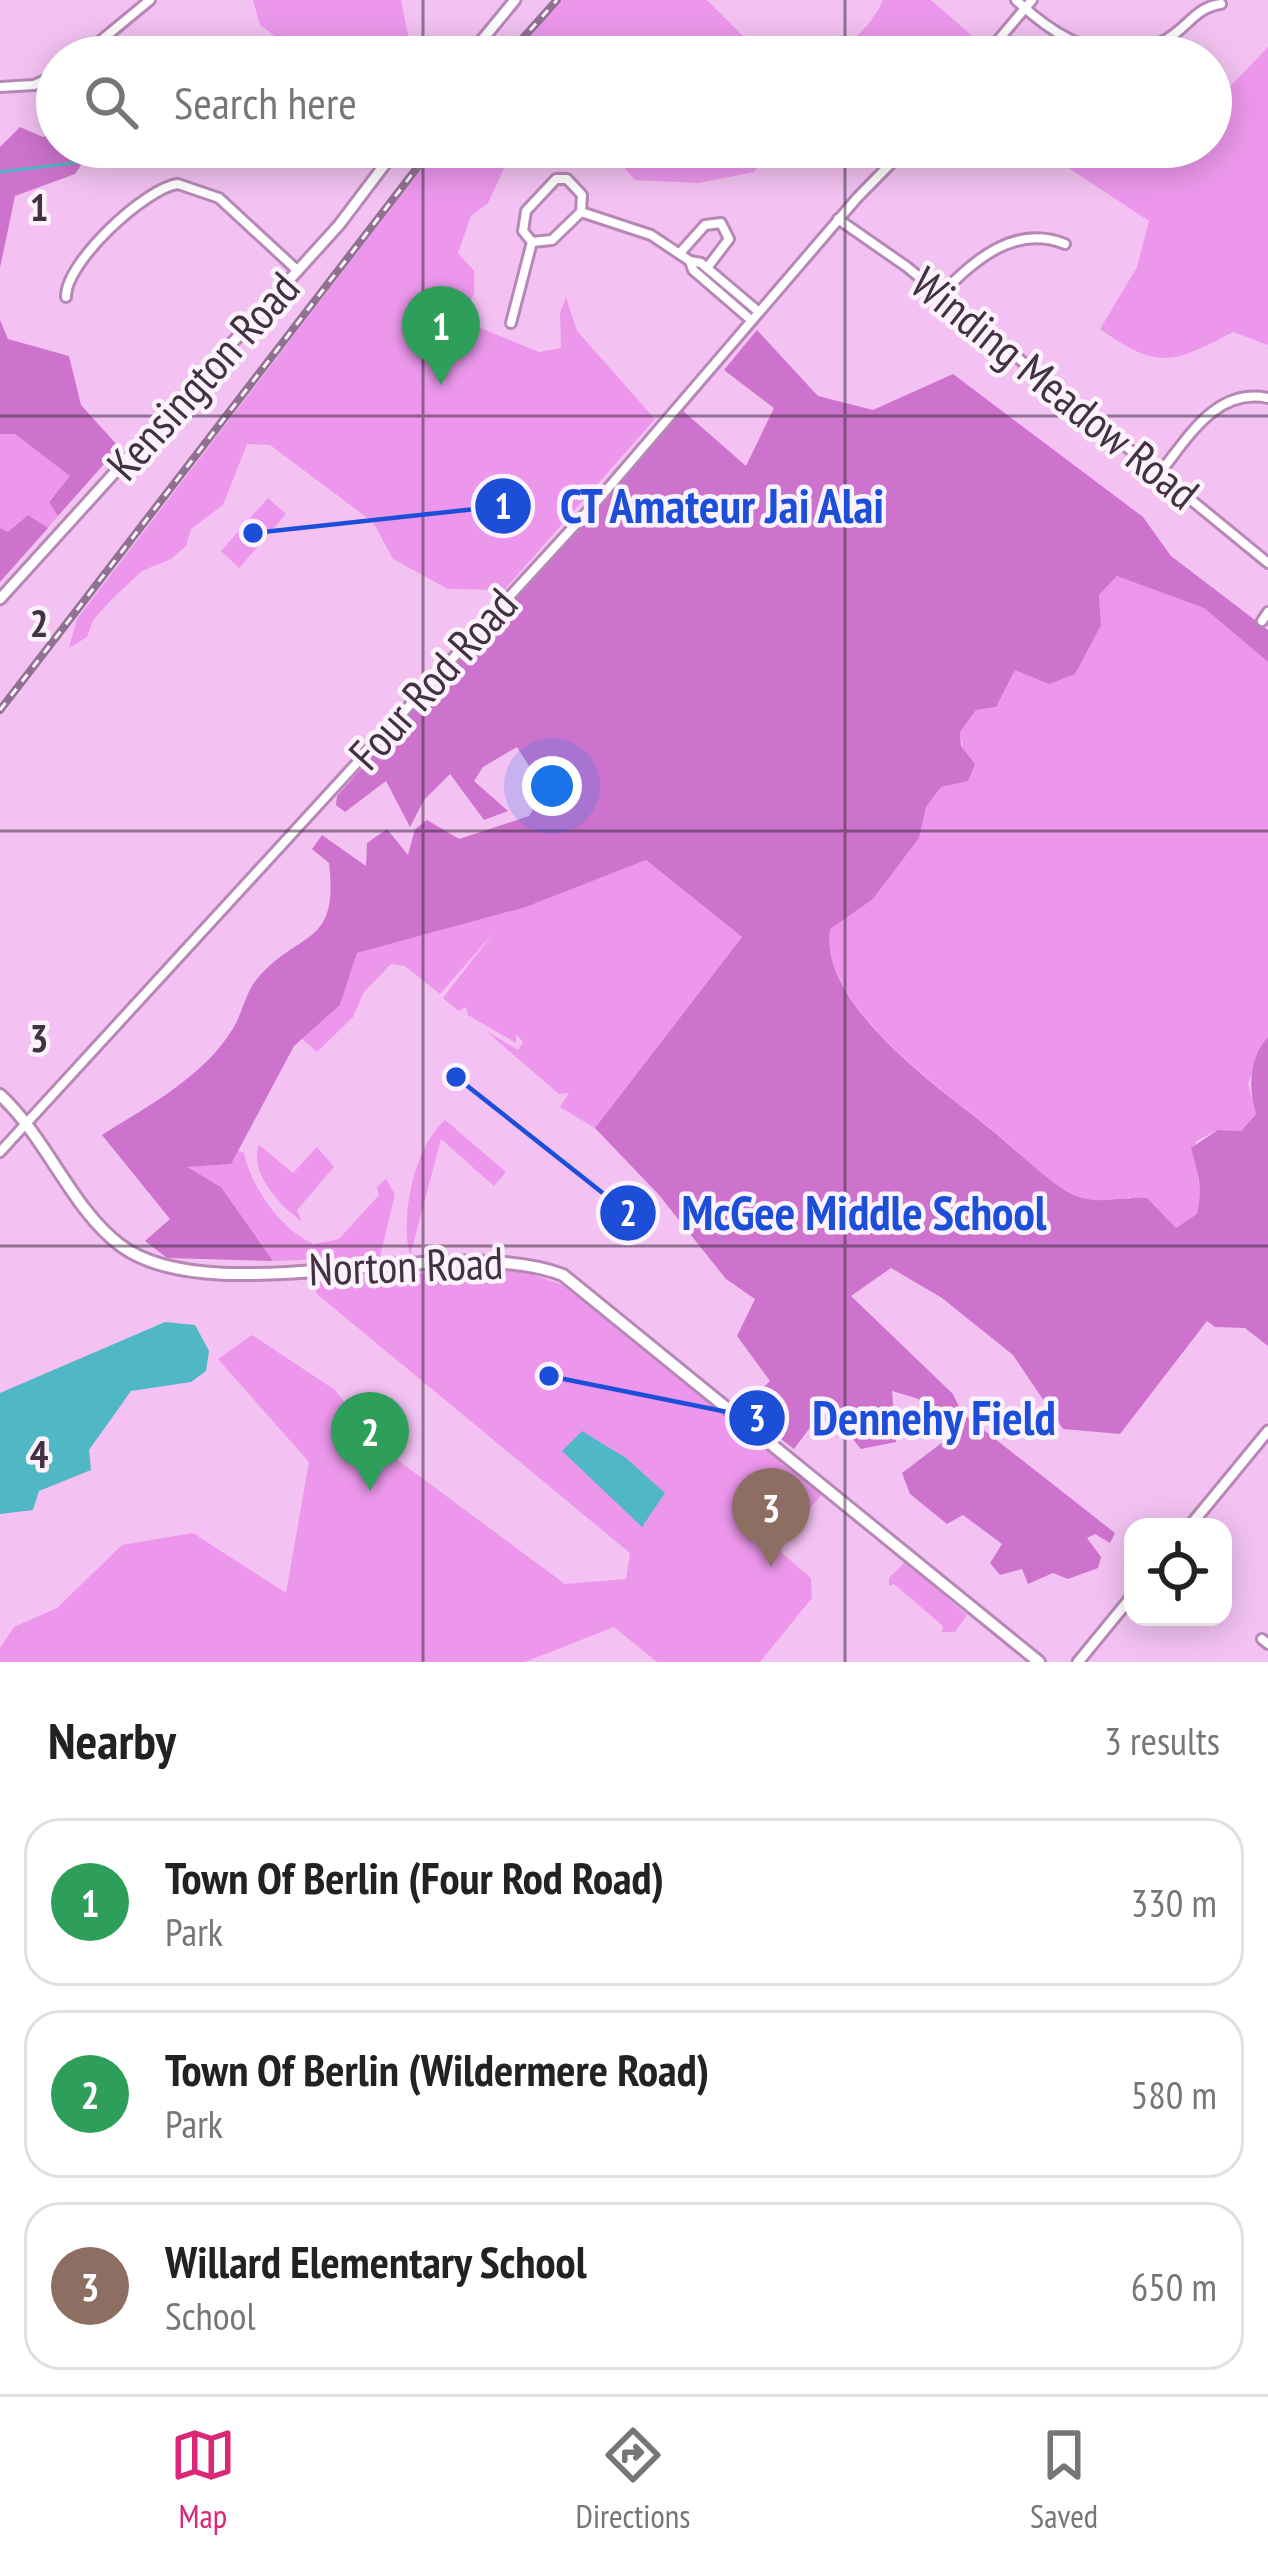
<!DOCTYPE html>
<html lang="en">
<head>
<meta charset="utf-8">
<style>
	:root { --surface:#fff; --page:#f2f2f2; --text:#222; --muted:#767676; --line:#e0e0e0; --accent:#db2777 }
	body { margin:0; font-family:"PT Sans Narrow",sans-serif; background:var(--page); color:var(--text) }
	.controls { position:absolute; right:36px; bottom:36px; display:grid; overflow:hidden; border-radius:24px; box-shadow:0 6px 30px #0003 }
	.controls button { width:108px; height:108px; display:grid; place-items:center; padding:0; border:0; border-bottom:3px solid var(--line); background:var(--surface); color:var(--text); font:60px sans-serif }
	.you { position:absolute; left:552px; top:786px; width:42px; height:42px; margin:-30px; border:9px solid #fff; border-radius:50%; background:#1a73e8; box-shadow:0 0 0 18px #1a73e833 }
	.badge { display:grid; place-items:center; width:78px; height:78px; border-radius:50%; background:var(--accent); color:#fff; font-size:39px; font-weight:700 }
	.pin { position:absolute; translate:-50% -99px; filter:drop-shadow(0 3px 6px #0008) }
	.pin::after { content:''; position:absolute; top:63px; width:42px; height:36px; background:inherit; clip-path:polygon(0 0,100% 0,50% 100%) }
	.list { margin:0; padding:0; list-style:none }
	h2 { display:flex; justify-content:space-between; align-items:center; height:156px; margin:0; padding:0 48px; font-size:51px }
	h2 small { font-size:39px; font-weight:400; color:var(--muted) }
	.list li { display:grid; grid-template-columns:78px 1fr auto; gap:36px; align-items:center; box-sizing:border-box; height:168px; margin:0 24px 24px; padding:0 24px; border:3px solid var(--line); border-radius:36px }
	.list b { display:block; font-size:45px; white-space:nowrap }
	.list p { margin:0; font-size:39px; white-space:nowrap; color:var(--muted) }
	.list em { font-size:39px; font-style:normal; color:var(--muted) }
	.icon { flex:none; width:66px; height:66px; fill:none; stroke:currentColor; stroke-width:2; stroke-linecap:round; stroke-linejoin:round }
	.map { position:relative; flex:none; width:1268px; height:1662px; overflow:hidden }
	.search { position:absolute; background:var(--surface); box-shadow:0 6px 30px #0003; left:36px; right:36px; top:36px; height:132px; display:flex; align-items:center; gap:30px; box-sizing:border-box; padding:0 42px; border-radius:66px; color:var(--muted); font-size:45px }
	.sheet { height:732px; background:var(--surface) }
	nav { display:flex; justify-content:space-around; align-items:center; box-sizing:border-box; height:168px; border-top:3px solid var(--line); background:var(--surface); font-size:33px; color:var(--muted) }
	nav a { display:grid; justify-items:center; gap:6px }
	nav .on { color:var(--accent) }
	.map>svg:first-child { display:block }
	.green { fill:#ec97ec }
	.forest { fill:#cd73cd }
	.water { fill:#50b7c4 }
	.lines { fill:none; stroke-linecap:round; stroke-linejoin:round }
	.stream { stroke:#50b7c4; stroke-width:3 }
	.minor-casing { stroke:#b788b6; stroke-width:14 }
	.tertiary-casing { stroke:#b788b6; stroke-width:15 }
	.secondary-casing { stroke:#b788b6; stroke-width:16 }
	.minor { stroke:#fff; stroke-width:8 }
	.tertiary { stroke:#fff; stroke-width:9 }
	.secondary { stroke:#fff; stroke-width:10 }
	.rail-casing { stroke:#917191; stroke-width:8 }
	.rail { stroke:#fcf2fc; stroke-width:3; stroke-dasharray:9; stroke-linecap:butt }
	.grid { fill:none; stroke:#433043; stroke-width:3; stroke-opacity:0.55 }
	.labels { text-anchor:middle; stroke-width:9; stroke-linejoin:round; paint-order:stroke }
	.street-label { font-size:45px; fill:#433043; stroke:#fcf2fc }
	.grid-label { font-size:39px; text-anchor:middle; font-weight:bold; fill:#433043; stroke:#fcf2fc; stroke-width:9; stroke-linejoin:round; paint-order:stroke }
	.leader { fill:none; stroke:#1d4ed8; stroke-width:4.5 }
	.callout-dot { fill:#1d4ed8; stroke:#fcf2fc; stroke-width:4.5 }
	.mark-label { font-size:36px; text-anchor:middle; font-weight:bold; fill:#fff }
	.callout-label { font-size:48px; text-anchor:middle; font-weight:bold; fill:#1d4ed8; stroke:#fcf2fc; stroke-width:9; stroke-linejoin:round; paint-order:stroke }
</style>
</head>
<body>
<div class="map">
<svg width="1268" height="1662" viewBox="0 0 1268 1662">
	<rect width="100%" height="100%" fill="#f3c2f2"/>
	<g class="green">
		<path d="M253,0H401L409,40L389,57H361L357,50L333,44L323,57H266L283,42L260,25Z"/>
		<path d="M562,0H707L746,39L789,57H511Z"/>
		<path d="M883,0H931L979,42L967,57H808C843,52 868,33 883,0Z"/>
		<path d="M1268,47V345L1233,332C1172,364 1158,370 1100,329L1137,267L1149,221L1040,149L1014,147H1211V97L1221,96Z"/>
		<path d="M438,147H514L488,203L471,216L458,253L474,271V293L463,321L539,352L561,348L560,313L566,297L577,331L655,419L504,590L448,589L393,559L373,522L270,445L247,444L223,505L191,529L186,546L171,559L142,571L113,598L93,620L87,637L69,648L77,619Z"/>
		<path d="M605,147H769L754,172L698,183L635,180Z"/>
		<path d="M0,434H15L71,476L49,501L58,516L48,528L28,515L8,532L0,528Z"/>
		<path d="M268,498L286,514L239,568L221,551Z"/>
		<path d="M1118,575L1204,608L1268,662V1037L1248,1083L1256,1114L1241,1131L1218,1130L1196,1141C1194,1167 1203,1187 1198,1214L1176,1228L1129,1197C1110,1205 1087,1203 1068,1192C1043,1178 1019,1152 997,1134C943,1089 819,1007 830,928L873,899L919,838L926,807L941,787L968,780L960,732L976,710L996,707L1015,670L1101,625L1099,595Z"/>
		<path d="M646,860L742,937L595,1128L560,1107L569,1093L559,1094L486,1031L518,1050L523,1042L516,1034V1043L468,1015L466,1007L458,1011L443,998L494,932L440,994L405,966L391,964L364,992L353,1017L317,1052L302,1039L340,1005L357,953L526,907Z"/>
		<path d="M445,1120L506,1172L494,1186L441,1139L410,1256C400,1216 414,1147 445,1120Z"/>
		<path d="M259,1145L293,1173L317,1147L334,1167L297,1210L302,1222C281,1206 248,1172 259,1145Z"/>
		<path d="M236,1150L244,1153C251,1186 281,1231 314,1244L339,1239L379,1195L377,1187L386,1179L395,1194L380,1257L273,1261L221,1187L186,1167L231,1164Z"/>
		<path d="M519,1270L572,1288L783,1457L781,1463L822,1494L776,1548L811,1578L812,1598L760,1662H657L614,1627L525,1662H0V1648L14,1627L57,1608L122,1545L193,1533L286,1593L309,1462L218,1359L252,1335L335,1390L376,1444L565,1584L626,1579L630,1553L317,1294L314,1278Z"/>
		<path d="M905,1562L967,1615L955,1632H942L943,1626L894,1584L889,1586V1578Z"/>
	</g>
	<g class="forest">
		<path d="M20,127L43,137L57,132V147H93L75,174L15,196L0,268V147Z"/>
		<path d="M0,320L8,339L69,356L81,405L119,447L58,516L49,502L70,476L15,434H0Z"/>
		<path d="M757,330L818,396L873,410L953,374L1143,517L1171,556L1268,630V662L1204,608L1117,576L1099,595L1101,625L1075,674L1049,684L1015,670L996,707L976,710L960,732L961,746L975,764L968,781L941,787L926,807L919,838L873,899L830,929C819,1006 940,1088 994,1132C1017,1151 1041,1175 1066,1191C1094,1208 1118,1196 1147,1198L1176,1228L1197,1214C1203,1187 1198,1173 1191,1148L1218,1130L1241,1131L1256,1114C1248,1089 1249,1057 1268,1037V1346L1245,1328L1215,1327L1207,1321L1120,1434L1063,1429L1013,1355L942,1298L891,1268L851,1296L953,1394L962,1413L1115,1533L1110,1543L1095,1534L1087,1538L1101,1557L1098,1568L1068,1579L1053,1573L1028,1584L1022,1569L1000,1575L990,1563L1002,1544L963,1515L947,1524L910,1494L902,1473L956,1432C942,1405 921,1399 892,1391L896,1442L861,1449L842,1426L815,1421L794,1449L741,1409L770,1381L737,1336L755,1299L726,1279L659,1195L595,1128L742,937L646,860L526,907L357,953L340,1005L294,1046L231,1164L187,1167L221,1187L273,1261L167,1258L145,1241L170,1219L102,1135C148,1106 203,1077 232,1030C242,1015 245,993 257,979C299,929 339,949 329,863L312,849L322,835L366,866L367,843L387,829L408,855L415,829L427,820L459,839L529,816L545,791L517,747L483,767L474,781L508,811L484,820L450,774L424,800L410,827L386,781L345,812L336,805L337,796L682,410L746,466L774,408L724,370Z"/>
		<path d="M28,515L48,528L0,582V528L8,532Z"/>
	</g>
	<g class="water">
		<path d="M165,1322L195,1325L209,1351L206,1371L191,1382L131,1391L89,1450L91,1470L39,1491L33,1510L0,1514V1393Z"/>
		<path d="M582,1431L626,1458L665,1493L642,1527L562,1451Z"/>
	</g>
	<g class="lines">
		<path class="stream" d="M0,172L90,161"/>
		<defs>
			<g id="minor">
				<path d="M1016,0C1056,38 1111,72 1167,39C1188,27 1196,7 1221,4"/>
				<path d="M81,57L150,0"/>
				<path d="M984,57L1032,0"/>
				<path d="M0,87L34,85L57,75"/>
				<path d="M581,212L552,240L532,242L523,231L526,211L556,179H567L582,195L581,212L651,235L690,261"/>
				<path d="M838,219L907,267L1268,563"/>
				<path d="M680,253L705,225L721,223L729,239L707,268"/>
				<path d="M941,294C975,260 1014,224 1065,244"/>
				<path d="M66,297C65,263 145,188 178,184L219,198L298,271"/>
				<path d="M751,320L693,270L690,261L701,263L759,312"/>
				<path d="M511,323L532,242"/>
				<path d="M1159,474C1188,438 1216,387 1268,398"/>
				<path d="M1262,621L1268,612"/>
				<path d="M0,1152L598,500L857,198L907,147"/>
				<path d="M1262,1639L1268,1644"/>
			</g>
			<g id="tertiary">
				<path d="M468,57L515,0"/>
				<path d="M0,599L339,225L398,147"/>
				<path d="M1189,1527L1268,1431"/>
				<path d="M1078,1662L1133,1595"/>
			</g>
			<path id="secondary" d="M0,1095C46,1137 72,1209 120,1245C212,1315 448,1231 563,1275L1039,1662"/>
		</defs>
		<use href="#minor" class="minor-casing"/>
		<use href="#tertiary" class="tertiary-casing"/>
		<use href="#secondary" class="secondary-casing"/>
		<use href="#minor" class="minor"/>
		<use href="#tertiary" class="tertiary"/>
		<use href="#secondary" class="secondary"/>
		<defs>
			<g id="rail">
				<path d="M506,57L557,0"/>
				<path d="M0,710L433,147"/>
			</g>
		</defs>
		<use href="#rail" class="rail-casing"/>
		<use href="#rail" class="rail"/>
	</g>
	<path class="grid" d="M423,0V57M845,0V57M423,147V1662M845,147V1662M0,416H1268M0,831H1268M0,1246H1268"/>
	<g class="labels">
		<g class="street-label">
			<text transform="translate(203 376) rotate(-48)" y="16">Kensington Road</text>
			<text transform="translate(1055 388) rotate(39)" y="16">Winding Meadow Road</text>
			<text transform="translate(433 679) rotate(-48)" y="16">Four Rod Road</text>
			<text transform="translate(406 1266) rotate(-2)" y="16">Norton Road</text>
		</g>
	</g>
	<g class="grid-label">
		<text x="39" y="221">1</text>
		<text x="39" y="637">2</text>
		<text x="39" y="1052">3</text>
		<text x="39" y="1468">4</text>
	</g>
	<path class="leader" d="M253 533L503 506M456 1077L628 1213M549 1376L757 1418"/>
	<g class="callout-dot">
		<circle cx="253" cy="533" r="12"/>
		<circle cx="456" cy="1077" r="12"/>
		<circle cx="549" cy="1376" r="12"/>
		<circle cx="503" cy="506" r="30"/>
		<circle cx="628" cy="1213" r="30"/>
		<circle cx="757" cy="1418" r="30"/>
	</g>
	<g class="mark-label">
		<text x="503" y="519">1</text>
		<text x="628" y="1226">2</text>
		<text x="757" y="1431">3</text>
	</g>
	<g class="callout-label">
		<text x="722" y="523">CT Amateur Jai Alai</text>
		<text x="864" y="1230">McGee Middle School</text>
		<text x="934" y="1435">Dennehy Field</text>
	</g>
</svg>
<div class="controls">
<button><svg class="icon" aria-label="locate" viewBox="0 0 24 24"><circle cx="12" cy="12" r="6"/><path d="M12 2v4M12 18v4M2 12h4M18 12h4"/></svg></button>
</div>
<div class="you"></div>
<div class="pin badge" style="left:441px;top:385px;background:#2e9e5b">1</div>
<div class="pin badge" style="left:370px;top:1491px;background:#2e9e5b">2</div>
<div class="pin badge" style="left:771px;top:1567px;background:#8d6e63">3</div>
<div class="search"><svg class="icon" aria-label="search" viewBox="0 0 24 24"><circle cx="10" cy="10" r="6"/><path d="M15 15l6 6"/></svg>Search here</div>
</div>
<section class="sheet">
<h2>Nearby<small>3 results</small></h2>
<ul class="list">
<li><span class="badge" style="background:#2e9e5b">1</span><div><b>Town Of Berlin (Four Rod Road)</b><p>Park</p></div><em>330 m</em></li>
<li><span class="badge" style="background:#2e9e5b">2</span><div><b>Town Of Berlin (Wildermere Road)</b><p>Park</p></div><em>580 m</em></li>
<li><span class="badge" style="background:#8d6e63">3</span><div><b>Willard Elementary School</b><p>School</p></div><em>650 m</em></li>
</ul>
</section>
<nav>
<a class="on"><svg class="icon" aria-label="map" viewBox="0 0 24 24"><path d="M3 6l6-2 6 2 6-2v14l-6 2-6-2-6 2zM9 4v14M15 6v14"/></svg>Map</a>
<a><svg class="icon" aria-label="directions" viewBox="0 0 24 24"><path d="M12 3l9 9-9 9-9-9zM9 14v-3h6M13 9l2 2-2 2"/></svg>Directions</a>
<a><svg class="icon" aria-label="saved" viewBox="0 0 24 24"><path d="M7 4h10v16l-5-4-5 4z"/></svg>Saved</a>
</nav>
</body>
</html>
